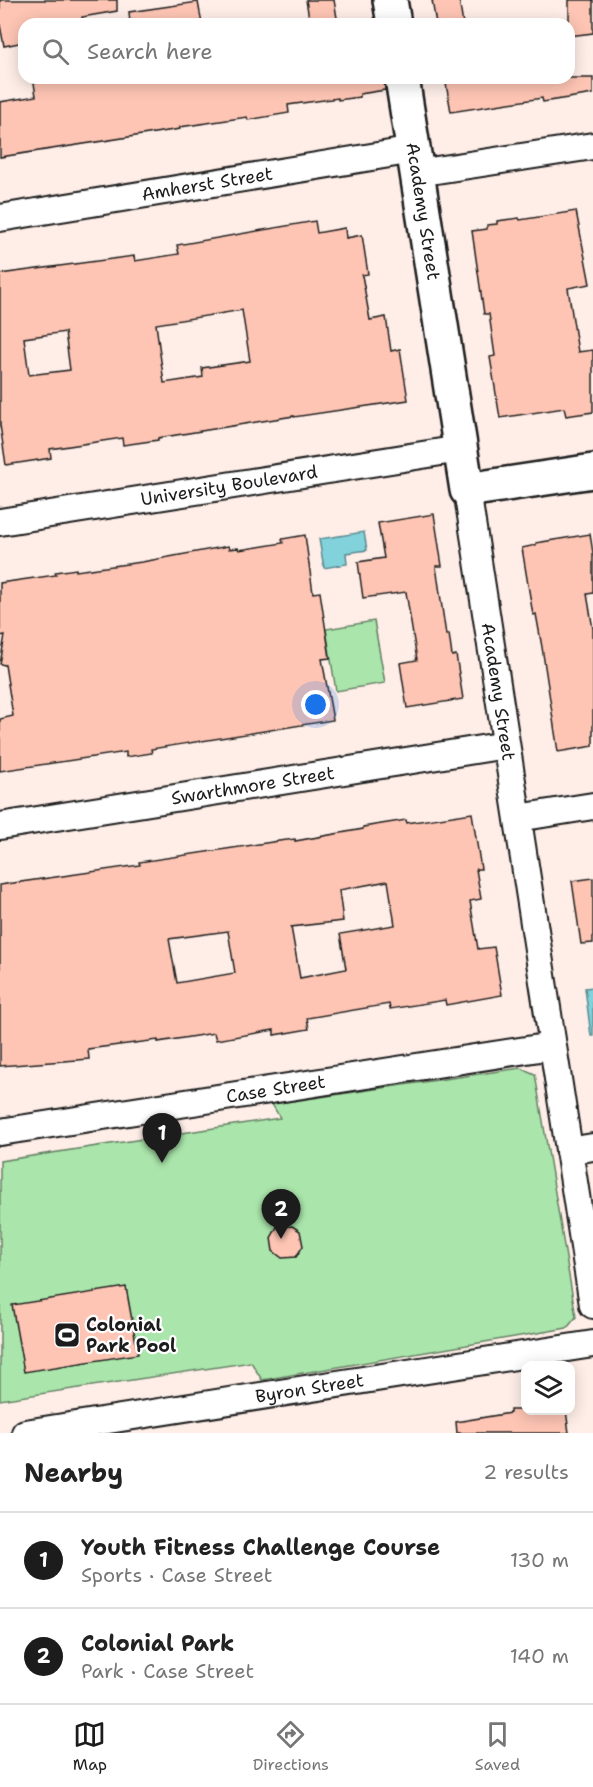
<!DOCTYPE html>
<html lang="en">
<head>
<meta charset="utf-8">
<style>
	:root { --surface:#fff; --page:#f6f6f6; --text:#222; --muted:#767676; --line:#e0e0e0; --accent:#1c1c1c }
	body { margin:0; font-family:"Shantell Sans",sans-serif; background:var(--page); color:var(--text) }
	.controls { position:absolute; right:18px; bottom:18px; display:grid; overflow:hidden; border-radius:12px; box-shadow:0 3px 15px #0003 }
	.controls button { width:54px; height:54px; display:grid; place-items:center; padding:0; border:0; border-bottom:2px solid var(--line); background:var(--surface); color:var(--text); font:30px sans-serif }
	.you { position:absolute; left:316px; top:705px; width:21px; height:21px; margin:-15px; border:4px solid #fff; border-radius:50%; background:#1a73e8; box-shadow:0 0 0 9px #1a73e833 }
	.badge { display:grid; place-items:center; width:39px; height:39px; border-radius:50%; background:var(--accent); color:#fff; font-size:20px; font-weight:700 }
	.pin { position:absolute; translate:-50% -50px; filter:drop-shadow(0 2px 3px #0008) }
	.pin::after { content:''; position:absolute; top:32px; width:21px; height:18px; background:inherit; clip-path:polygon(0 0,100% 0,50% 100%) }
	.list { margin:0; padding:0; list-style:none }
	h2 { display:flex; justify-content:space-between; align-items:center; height:78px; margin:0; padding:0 24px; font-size:26px }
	h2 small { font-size:20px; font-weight:400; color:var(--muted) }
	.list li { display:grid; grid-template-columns:39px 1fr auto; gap:18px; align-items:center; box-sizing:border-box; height:96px; padding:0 24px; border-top:2px solid var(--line) }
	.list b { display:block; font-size:22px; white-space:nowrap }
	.list p { margin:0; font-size:20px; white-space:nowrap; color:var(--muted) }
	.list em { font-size:20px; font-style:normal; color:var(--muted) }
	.icon { flex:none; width:33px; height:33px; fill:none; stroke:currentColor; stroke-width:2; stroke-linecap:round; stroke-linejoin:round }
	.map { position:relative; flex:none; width:593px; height:1433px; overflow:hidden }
	.search { position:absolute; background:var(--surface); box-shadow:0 3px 15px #0003; left:18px; right:18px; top:18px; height:66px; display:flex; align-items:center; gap:15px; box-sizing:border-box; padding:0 21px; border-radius:18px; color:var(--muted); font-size:22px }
	.sheet { height:270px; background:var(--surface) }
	nav { display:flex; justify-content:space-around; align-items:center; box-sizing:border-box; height:84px; border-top:2px solid var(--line); background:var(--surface); font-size:16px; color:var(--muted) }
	nav a { display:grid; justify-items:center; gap:3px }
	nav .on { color:var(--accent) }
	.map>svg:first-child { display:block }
	.green { fill:#aae5ab; stroke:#638064; stroke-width:1.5 }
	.water { fill:#82d2db; stroke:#59898f; stroke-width:1.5 }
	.building { fill:#fec5b4; stroke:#1c1c1c; stroke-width:1.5; fill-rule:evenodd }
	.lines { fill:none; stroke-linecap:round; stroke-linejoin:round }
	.street-casing { stroke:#1c1c1c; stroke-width:30 }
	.secondary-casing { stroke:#1c1c1c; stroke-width:38 }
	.street { stroke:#fff; stroke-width:26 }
	.secondary { stroke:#fff; stroke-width:33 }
	.labels { text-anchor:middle; stroke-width:4.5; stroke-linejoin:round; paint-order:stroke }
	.street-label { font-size:18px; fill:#1c1c1c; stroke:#fff }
	.poi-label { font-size:18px; font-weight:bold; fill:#1c1c1c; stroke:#fff; text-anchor:start }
</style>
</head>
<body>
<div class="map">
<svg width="593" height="1433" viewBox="0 0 593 1433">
	<rect width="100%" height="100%" fill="#ffeee8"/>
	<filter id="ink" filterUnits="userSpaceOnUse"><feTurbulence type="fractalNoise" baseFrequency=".0167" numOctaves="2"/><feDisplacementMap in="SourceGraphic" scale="12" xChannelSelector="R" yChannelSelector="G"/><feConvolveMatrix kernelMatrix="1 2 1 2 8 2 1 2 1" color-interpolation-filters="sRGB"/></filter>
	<g filter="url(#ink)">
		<g class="green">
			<path d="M374,621L385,683L336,691L326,629Z"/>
			<path d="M521,1068L535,1074L576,1317L567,1328L262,1380L251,1362L0,1400V1161L280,1118L272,1104Z"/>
		</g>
		<g class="water">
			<path d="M364,532L367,550L346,553L347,564L324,568L319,539Z"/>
			<path d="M593,987V1036H591L585,988Z"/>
		</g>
		<g class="building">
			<path d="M0,0H117V11L82,17L84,24H24V42L4,46L0,25Z"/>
			<path d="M306,0H334L338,24H310Z"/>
			<path d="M432,0H459L463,24H436Z"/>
			<path d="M569,0H593V33L569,36Z"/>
			<path d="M198,2L202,24H130L129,12Z"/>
			<path d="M68,78H384L385,90L360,94V97L338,100V98L288,105L289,113L248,120L247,117L180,127V129L0,157V102L36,96L34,83Z"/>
			<path d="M445,78H593V94L543,102L542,98L451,112Z"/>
			<path d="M576,211L590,284L568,288L578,352L593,350V412L566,416L564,408L500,418L490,357L495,356L489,314H484L472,231L487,229V225L497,224V221L519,218L520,220Z"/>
			<path d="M315,221L317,233L345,228L346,238L362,235L368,274L362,275L370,320L386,317L391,351L400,349L408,400L294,417V416L158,438V440L123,445L122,438L50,449L51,458L6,465L0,425V274L134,256L135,261L179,254L177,245ZM242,310L250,361L202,368L203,377L164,383L156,324ZM65,332L70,370L29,375L24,338Z"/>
			<path d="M434,514L442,566H436L446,635L449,634L452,656L456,655L463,699L407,708L400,663L417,660L406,592L363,598L358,562L384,558L378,523Z"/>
			<path d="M590,534L593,553V593L587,594L593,629V746L558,752L542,647L536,614L533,615L522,548L536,545V543Z"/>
			<path d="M305,535L313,593L320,592L330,658L322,659L333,720L151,749L152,753L126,757V752L0,771V719L13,716L5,665L0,664L5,635L0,636V583L56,575L55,572L76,569V571L142,562L228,546L229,549L238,548L239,550L283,543L282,539Z"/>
			<path d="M472,813L481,869H476L481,899L470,901L478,949L494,947L502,995L446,1005L445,1000L390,1009L389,1004L307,1018L309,1029L274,1035V1030L216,1040L214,1033L158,1042V1040L88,1049L89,1059L0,1066V885L140,865L139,862L279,841L295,839V841L363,829V827L406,820L407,823ZM388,881L395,925L340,934L346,969L300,978L291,927L343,921L339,890ZM228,931L235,973L177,983L169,939Z"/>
			<path d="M593,878V943L581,944L572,881Z"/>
			<path d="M292,1226L300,1231L303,1246L296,1257L282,1258L273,1251L271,1238L277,1227Z"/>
			<path d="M126,1287L138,1354L24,1372L12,1305Z"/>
			<path d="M510,1410H566L569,1433H457L456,1422L510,1413Z"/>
		</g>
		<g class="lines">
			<defs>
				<g id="street">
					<path d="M417,173L593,146"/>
					<path id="s1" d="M0,218L414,150"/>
					<path id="s2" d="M467,490L593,1305"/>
					<path id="s3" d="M0,522L460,449"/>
					<path d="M518,818L593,806"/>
					<path id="s4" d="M0,826L506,745"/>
					<path id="s5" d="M0,1132L552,1046"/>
					<path d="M569,1151L593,1147"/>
					<path id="s6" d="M25,1433L593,1344"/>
				</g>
				<g id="secondary">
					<path d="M390,0L394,24"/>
					<path id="s7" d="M402,78L467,490L593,471"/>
				</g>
			</defs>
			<use href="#street" class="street-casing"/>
			<use href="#secondary" class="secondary-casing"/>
			<use href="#street" class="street"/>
			<use href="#secondary" class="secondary"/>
		</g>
	</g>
	<defs>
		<symbol id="stadium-square" viewBox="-11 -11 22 22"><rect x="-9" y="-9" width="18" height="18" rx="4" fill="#1c1c1c" stroke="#fff"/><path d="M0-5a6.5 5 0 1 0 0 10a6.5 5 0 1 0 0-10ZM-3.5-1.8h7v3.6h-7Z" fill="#fff"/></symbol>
	</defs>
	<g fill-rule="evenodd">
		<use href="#stadium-square" x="52" y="1320" width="30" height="30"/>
	</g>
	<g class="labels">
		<g class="street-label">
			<text dy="6" stroke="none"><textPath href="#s1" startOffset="210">Amherst Street</textPath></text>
			<text dy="6" stroke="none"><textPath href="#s7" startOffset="135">Academy Street</textPath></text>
			<text dy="6" stroke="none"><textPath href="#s3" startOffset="232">University Boulevard</textPath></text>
			<text dy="6" stroke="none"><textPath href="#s2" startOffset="204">Academy Street</textPath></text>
			<text dy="6" stroke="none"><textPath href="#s4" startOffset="256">Swarthmore Street</textPath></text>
			<text dy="6" stroke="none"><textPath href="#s5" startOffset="279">Case Street</textPath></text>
			<text dy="6" stroke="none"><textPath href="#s6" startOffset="288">Byron Street</textPath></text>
		</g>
		<g class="poi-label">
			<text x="86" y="1331">Colonial<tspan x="86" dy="21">Park Pool</tspan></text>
		</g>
	</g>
</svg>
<div class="controls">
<button><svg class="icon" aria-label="layers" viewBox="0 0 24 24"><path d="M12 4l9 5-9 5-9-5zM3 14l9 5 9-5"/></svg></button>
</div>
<div class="you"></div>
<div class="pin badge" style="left:162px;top:1163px">1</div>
<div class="pin badge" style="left:281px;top:1239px">2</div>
<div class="search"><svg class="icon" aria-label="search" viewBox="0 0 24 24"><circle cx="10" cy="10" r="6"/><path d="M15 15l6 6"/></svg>Search here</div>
</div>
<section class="sheet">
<h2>Nearby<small>2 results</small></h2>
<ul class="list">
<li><span class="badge">1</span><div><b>Youth Fitness Challenge Course</b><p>Sports · Case Street</p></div><em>130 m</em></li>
<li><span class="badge">2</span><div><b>Colonial Park</b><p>Park · Case Street</p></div><em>140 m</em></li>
</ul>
</section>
<nav>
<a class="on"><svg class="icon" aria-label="map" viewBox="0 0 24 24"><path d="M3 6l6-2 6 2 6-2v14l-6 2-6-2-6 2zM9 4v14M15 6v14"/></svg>Map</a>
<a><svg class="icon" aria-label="directions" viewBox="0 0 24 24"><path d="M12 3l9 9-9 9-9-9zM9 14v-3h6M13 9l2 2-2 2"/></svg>Directions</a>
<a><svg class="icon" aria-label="saved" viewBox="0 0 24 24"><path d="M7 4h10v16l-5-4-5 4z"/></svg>Saved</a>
</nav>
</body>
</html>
